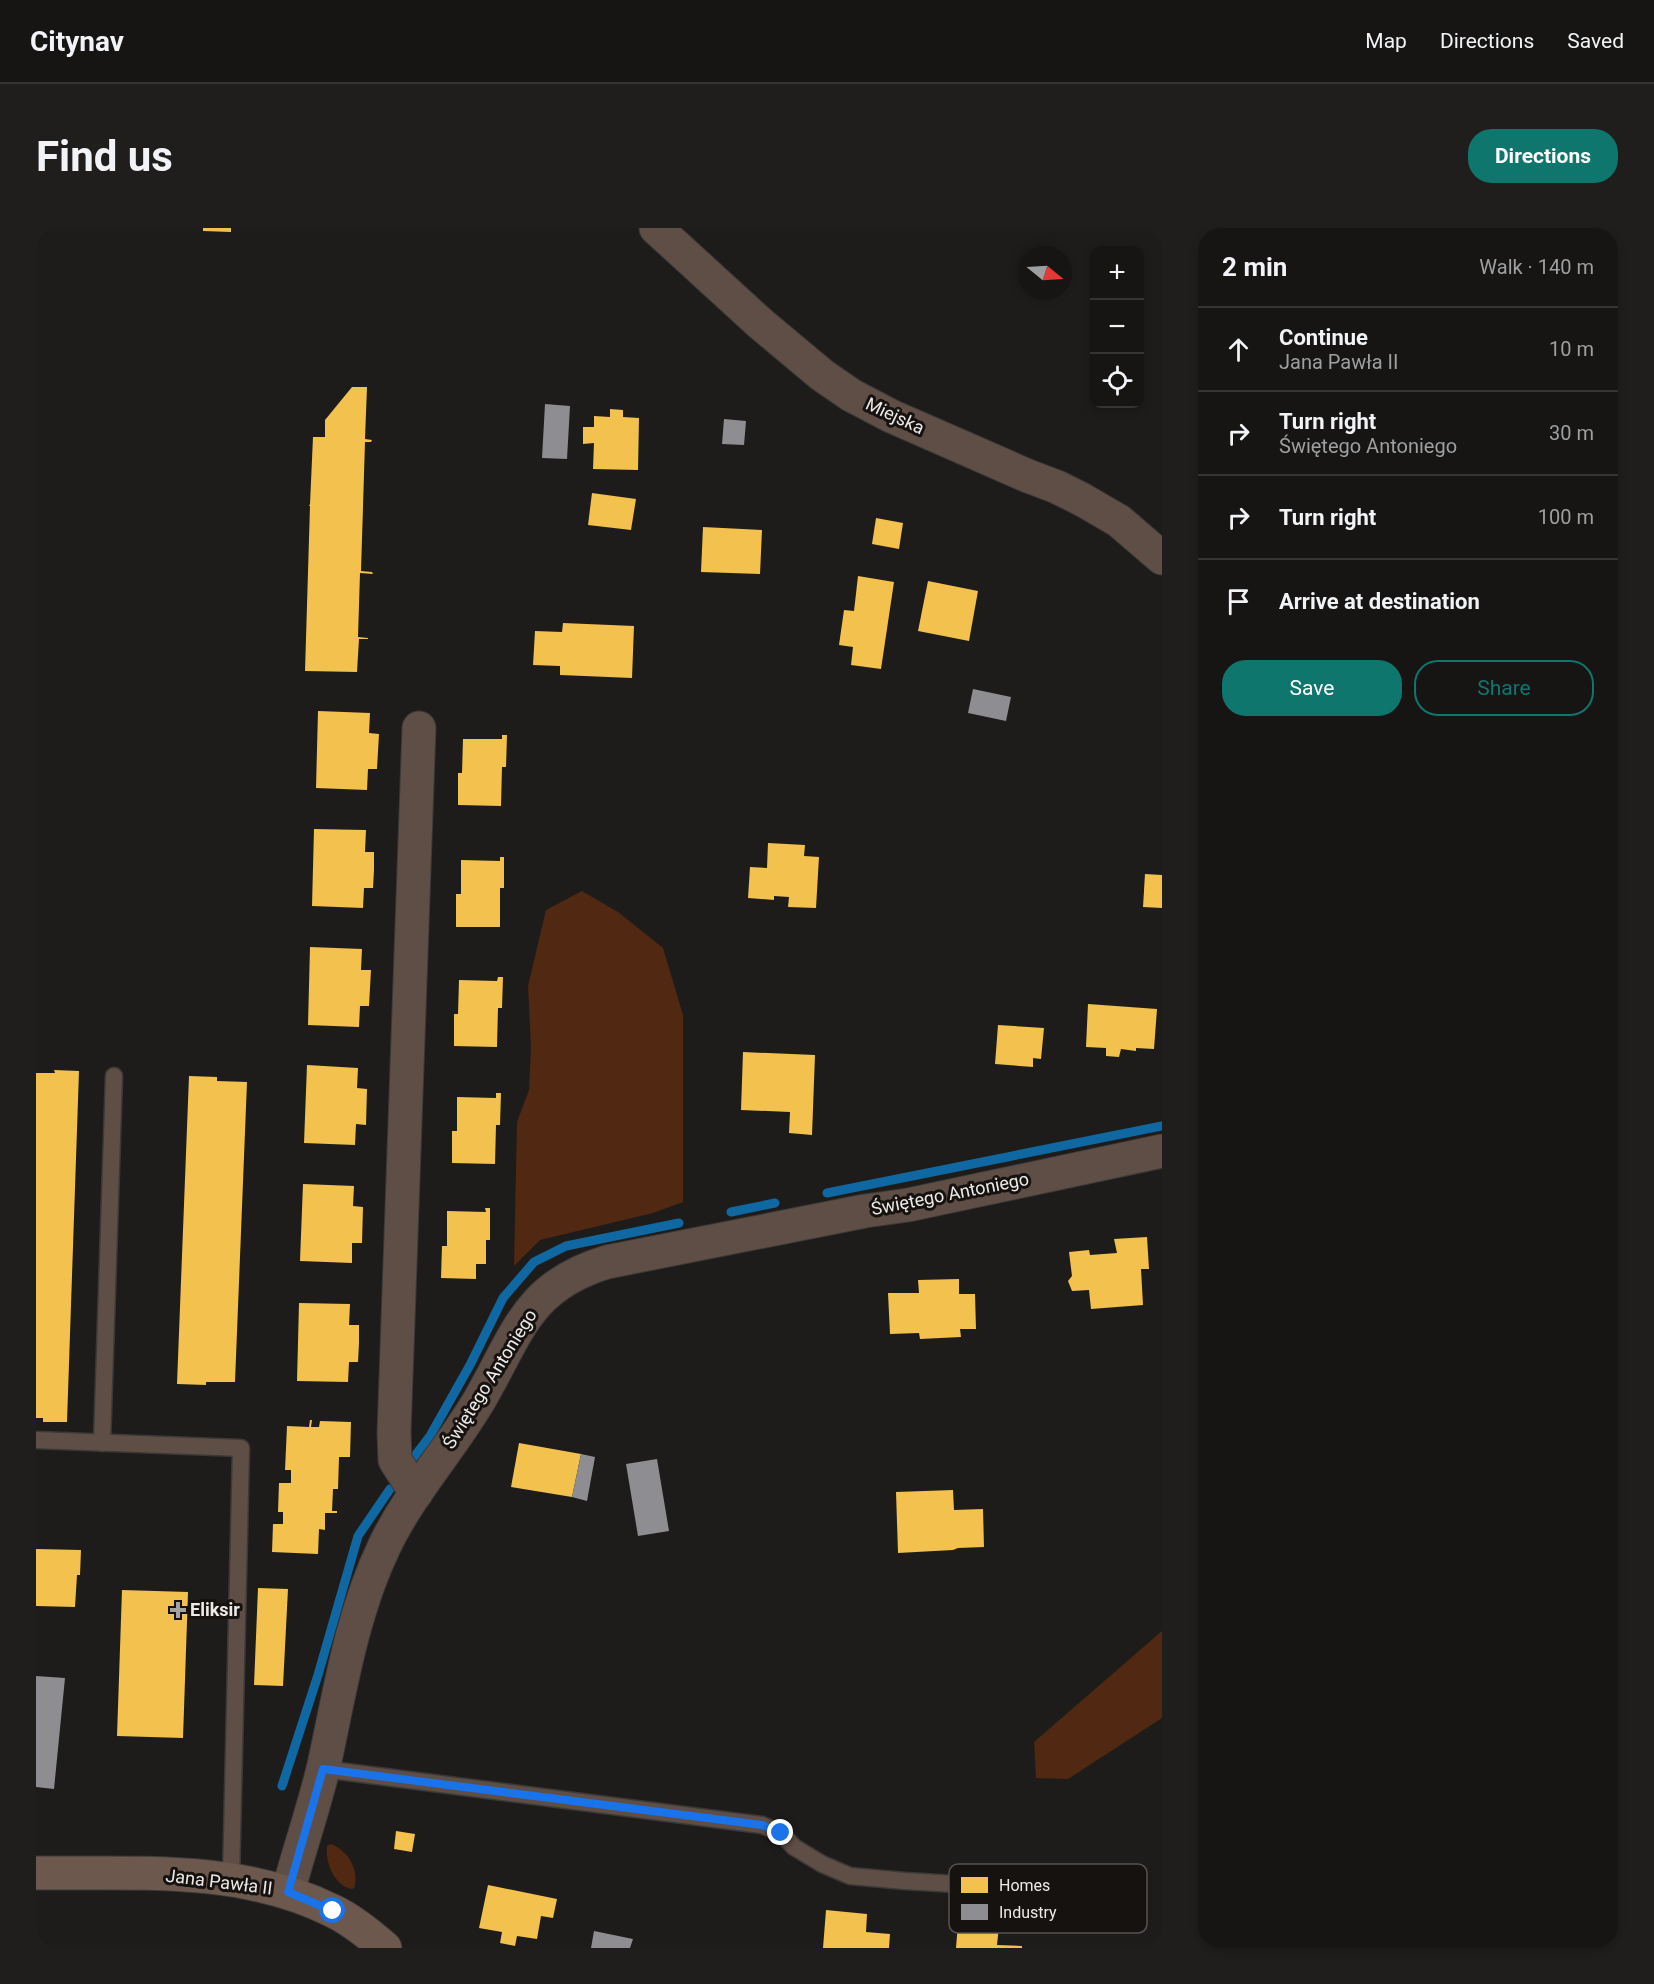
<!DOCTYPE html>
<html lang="en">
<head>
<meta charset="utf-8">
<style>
	:root { --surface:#161514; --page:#1f1e1d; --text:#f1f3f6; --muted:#9e9fa0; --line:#353434; --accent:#0f766e }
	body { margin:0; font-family:Roboto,sans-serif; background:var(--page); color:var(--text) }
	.controls { position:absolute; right:18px; top:18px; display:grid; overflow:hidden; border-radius:12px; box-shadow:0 3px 9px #0003 }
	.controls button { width:54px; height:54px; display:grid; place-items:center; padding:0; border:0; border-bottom:2px solid var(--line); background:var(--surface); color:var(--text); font:30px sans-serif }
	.compass { position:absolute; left:982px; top:18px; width:54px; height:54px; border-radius:50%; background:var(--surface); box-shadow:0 3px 9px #0003; rotate:108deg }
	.stop { position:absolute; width:18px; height:18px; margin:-14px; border:4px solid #1a73e8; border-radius:50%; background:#fff }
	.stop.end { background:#1a73e8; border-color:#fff; box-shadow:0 2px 6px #0008 }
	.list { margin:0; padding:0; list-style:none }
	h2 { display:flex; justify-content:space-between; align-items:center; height:78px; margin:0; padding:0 24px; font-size:26px }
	h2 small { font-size:20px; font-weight:400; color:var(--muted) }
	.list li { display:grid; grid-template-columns:39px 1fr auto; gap:18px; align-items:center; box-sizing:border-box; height:84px; padding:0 24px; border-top:2px solid var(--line) }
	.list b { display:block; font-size:22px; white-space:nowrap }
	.list p { margin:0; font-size:20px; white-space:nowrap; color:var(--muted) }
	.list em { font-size:20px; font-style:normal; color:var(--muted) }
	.actions { display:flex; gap:12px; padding:18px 24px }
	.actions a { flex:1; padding:14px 0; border:2px solid var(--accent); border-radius:24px; text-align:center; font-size:21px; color:var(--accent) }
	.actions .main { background:var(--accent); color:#fff }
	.icon { flex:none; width:33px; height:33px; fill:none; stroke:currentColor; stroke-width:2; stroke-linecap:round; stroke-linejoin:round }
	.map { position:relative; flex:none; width:1126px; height:1720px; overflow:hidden; border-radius:24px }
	header { display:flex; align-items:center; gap:36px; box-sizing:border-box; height:84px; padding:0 30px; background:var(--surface); border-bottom:2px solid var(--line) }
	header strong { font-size:28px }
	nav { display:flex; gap:33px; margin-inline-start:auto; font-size:21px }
	.intro { display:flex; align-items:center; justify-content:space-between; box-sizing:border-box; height:144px; padding:0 36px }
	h1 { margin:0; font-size:42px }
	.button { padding:15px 27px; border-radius:24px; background:var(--accent); color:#fff; font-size:21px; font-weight:700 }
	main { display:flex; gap:36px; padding:0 36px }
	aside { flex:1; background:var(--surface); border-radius:24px; box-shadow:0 3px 9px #0003 }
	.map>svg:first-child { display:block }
	.green { fill:#512811 }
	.homes { fill:#f2c14e }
	.industry { fill:#8d8d92 }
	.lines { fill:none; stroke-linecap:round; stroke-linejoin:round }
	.stream { stroke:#1068a2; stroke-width:9 }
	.lane-casing { stroke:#3a3938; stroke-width:19 }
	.street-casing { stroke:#3a3938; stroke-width:35 }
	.secondary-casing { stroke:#3a3938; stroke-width:35 }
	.lane { stroke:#5f4e45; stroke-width:16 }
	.street { stroke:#5f4e45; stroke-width:33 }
	.secondary { stroke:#6d584e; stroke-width:33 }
	.route { stroke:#1a73e8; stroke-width:8 }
	.poi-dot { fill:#a4a1a0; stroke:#161210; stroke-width:2 }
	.labels { text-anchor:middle; stroke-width:6; stroke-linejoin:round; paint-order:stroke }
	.street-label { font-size:18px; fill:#ece9e8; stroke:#161210 }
	.poi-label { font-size:18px; font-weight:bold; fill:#ece9e8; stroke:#161210; text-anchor:start }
	.key { fill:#161210; stroke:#565251; stroke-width:1.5 }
	.key-label { font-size:16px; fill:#ece9e8 }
</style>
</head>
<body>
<header>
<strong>Citynav</strong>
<nav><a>Map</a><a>Directions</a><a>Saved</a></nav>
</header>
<div class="intro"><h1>Find us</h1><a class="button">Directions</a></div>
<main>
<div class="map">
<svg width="1126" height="1720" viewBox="0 0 1126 1720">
	<rect width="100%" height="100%" fill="#1e1c1a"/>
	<g class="green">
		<path d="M546,663L582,684L627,720L647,787V974L617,985L504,1012L478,1038L481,894L493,862L495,819L492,758L510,682Z"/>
		<path d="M1126,1403V1490L1032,1551L1000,1550L998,1514Z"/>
		<path d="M294,1616C311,1621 324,1642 318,1660L316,1661C298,1658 289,1634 291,1618Z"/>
	</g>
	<g class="homes">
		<path d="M167,0H195V4L167,3Z"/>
		<path d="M316,159H331L329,211L336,212L335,214H329L325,343L336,344L337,346L324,345L322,409L332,410V411H323L321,444L269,443L274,278H273L274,276L277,209H289V192Z"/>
		<path d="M574,181L587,182V189L603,190L602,242L557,241L558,215L547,216V199H558V188L574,189Z"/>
		<path d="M556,265L600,271L595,302L552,297Z"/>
		<path d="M840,290L867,295L863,321L836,316Z"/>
		<path d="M667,299L726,302L724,346L665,344Z"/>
		<path d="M822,348L858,354L845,441L815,437L817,419L803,417L808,382L818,383Z"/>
		<path d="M892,353L942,363L933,413L882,403Z"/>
		<path d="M527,395L598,398L596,450L524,447V438L497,437L499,403L526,404Z"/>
		<path d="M282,483L334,485L333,505L343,506L341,541H332L331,562L280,560Z"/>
		<path d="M466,507H471L470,539H466L465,578L422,577V545H426L427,511H466Z"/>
		<path d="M278,601L330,602L329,624H338V642L337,660H328L327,680L276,678Z"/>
		<path d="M732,615L769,617L768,628L783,629L780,680L752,679L753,669L738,668V672L712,670L714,639L731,640Z"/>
		<path d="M464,629H468V660H464V699H420V666H425V632L464,633Z"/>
		<path d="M1109,646L1126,647V680L1107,679Z"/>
		<path d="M274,719L326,721L325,742H335L333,778H324L323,799L272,797Z"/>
		<path d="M462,749H467L466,780H462L461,819L418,818V786H422L423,752L461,753Z"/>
		<path d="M1052,776L1121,781L1118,821L1100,820V823L1085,821L1083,829L1070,828V820L1050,819Z"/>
		<path d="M962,797L1008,800L1005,831L997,830V839L959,836Z"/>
		<path d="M707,824L779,827L776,907L753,905L754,884L705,882Z"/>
		<path d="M271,837L322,840L321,860L331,861L330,897L320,896L319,917L268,915Z"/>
		<path d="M18,842L43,843L31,1194H7V1190H0V845H19Z"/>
		<path d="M153,848L181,849V853L211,854L199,1154H170V1157L141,1156Z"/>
		<path d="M460,865H465L464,897H460L459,936L416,935V903H421V869L460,870Z"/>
		<path d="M267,956L318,958L317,978L327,979L326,1015H316V1035L264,1033Z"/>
		<path d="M449,980H454V1012H450V1036H440V1051L405,1050L406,1018H411V983L450,984Z"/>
		<path d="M1111,1009L1113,1041H1105L1107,1077L1055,1081L1053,1062L1036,1063L1032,1053L1036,1048L1033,1024L1053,1022L1054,1027L1081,1025L1078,1011Z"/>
		<path d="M923,1051V1066H939L940,1101H924L925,1109L884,1111L883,1105L854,1106L852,1065H883L882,1052Z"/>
		<path d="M263,1075L314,1076L313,1097H323V1115L322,1134H313L312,1154L261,1153Z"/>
		<path d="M274,1192H276L275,1199H283L284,1193L315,1194L314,1229H303L302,1261H297L296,1283H301V1285H289V1302L283,1301L282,1326L236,1324L237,1296H247V1284H242L243,1255H255V1242H249L251,1198L273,1199Z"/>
		<path d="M483,1215L545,1226L536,1269L475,1259Z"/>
		<path d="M917,1262L918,1282L947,1281L948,1319L922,1320L917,1322L862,1325L860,1264Z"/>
		<path d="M0,1321L45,1322L44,1347H41L39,1379L0,1378Z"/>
		<path d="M222,1360L252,1361L247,1458L218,1457Z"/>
		<path d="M86,1362L152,1364L147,1510L81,1508Z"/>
		<path d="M360,1603L379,1606L376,1624L358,1621Z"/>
		<path d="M452,1657L521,1671L517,1690L505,1688L501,1711L481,1708L479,1718L464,1715L466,1704L443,1700Z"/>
		<path d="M790,1682L831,1686L830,1704L854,1706L853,1720H787Z"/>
		<path d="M922,1695L963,1698L961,1717L986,1718V1720H920Z"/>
	</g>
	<g class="industry">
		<path d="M509,176L534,178L531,231L506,230Z"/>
		<path d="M688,191L710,193L708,217L686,216Z"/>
		<path d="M937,461L975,469L970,493L932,485Z"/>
		<path d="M545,1226L559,1229L551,1273L536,1269Z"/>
		<path d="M621,1231L633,1303L602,1308L590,1236Z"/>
		<path d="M0,1448L29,1450L18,1561L0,1559Z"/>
		<path d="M558,1703L597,1711L594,1720H555Z"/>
	</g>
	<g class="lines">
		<g class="stream">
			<path d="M791,965L1126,898"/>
			<path d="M695,984L739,975"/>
			<path d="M378,1229L394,1208L434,1137L467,1070L498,1034L530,1018L643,995"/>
			<path d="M246,1558L282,1447L322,1308L354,1261"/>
		</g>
		<defs>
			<g id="lane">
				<path d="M0,1212L205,1220L195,1652"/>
				<path d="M66,1215L78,848"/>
				<path d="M287,1541L726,1597L745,1605L758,1619L786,1636L814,1648L869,1653L1055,1664"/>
			</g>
			<g id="street">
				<path d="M620,0L725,96L786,147L815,167L855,188L992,248L1021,259L1047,272L1083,293L1126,330"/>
				<path d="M380,1265L359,1232L358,1205L383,500"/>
				<path d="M252,1664C263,1622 278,1580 288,1537C304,1464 315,1388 348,1319C373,1266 414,1222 444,1171C482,1105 491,1058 571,1034L829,983L872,977L1126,923"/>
			</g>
			<path id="secondary" d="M0,1645C99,1646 206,1637 297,1683C316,1692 333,1706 349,1720"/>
		</defs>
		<use href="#lane" class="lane-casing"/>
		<use href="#street" class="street-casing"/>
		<use href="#secondary" class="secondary-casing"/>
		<use href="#lane" class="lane"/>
		<use href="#street" class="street"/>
		<use href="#secondary" class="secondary"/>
	</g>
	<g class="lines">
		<path class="route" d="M297,1683L252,1664L287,1541L726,1597L745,1605"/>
	</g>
	<path class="poi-dot" d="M139 1373h6v6h6v6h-6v6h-6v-6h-6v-6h6z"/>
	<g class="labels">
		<g class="street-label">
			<text transform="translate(859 188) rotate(25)" y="6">Miejska</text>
			<text transform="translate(914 966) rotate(-11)" y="6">Świętego Antoniego</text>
			<text transform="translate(454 1151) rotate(-58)" y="6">Świętego Antoniego</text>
			<text transform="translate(183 1654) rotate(7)" y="6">Jana Pawła II</text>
		</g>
		<g class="poi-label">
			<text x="154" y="1388">Eliksir</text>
		</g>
	</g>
	<rect x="913" y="1636" width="198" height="69" rx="9" class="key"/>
	<rect x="925" y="1649" width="27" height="16" fill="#f2c14e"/>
	<rect x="925" y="1676" width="27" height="16" fill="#8d8d92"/>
	<g class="key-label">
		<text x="963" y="1663">Homes</text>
		<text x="963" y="1690">Industry</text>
	</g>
</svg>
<div class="controls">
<button>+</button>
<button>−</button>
<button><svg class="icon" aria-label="locate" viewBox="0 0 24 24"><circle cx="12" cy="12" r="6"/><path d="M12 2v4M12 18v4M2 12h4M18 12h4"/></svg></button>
</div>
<svg class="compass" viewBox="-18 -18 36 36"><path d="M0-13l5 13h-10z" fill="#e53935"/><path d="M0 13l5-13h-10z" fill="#9e9fa0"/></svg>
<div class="stop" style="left:297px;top:1683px"></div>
<div class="stop end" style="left:745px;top:1605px"></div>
</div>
<aside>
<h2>2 min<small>Walk · 140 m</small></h2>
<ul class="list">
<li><svg class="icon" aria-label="ahead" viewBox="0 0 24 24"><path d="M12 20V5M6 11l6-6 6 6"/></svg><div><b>Continue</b><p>Jana Pawła II</p></div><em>10 m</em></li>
<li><svg class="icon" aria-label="right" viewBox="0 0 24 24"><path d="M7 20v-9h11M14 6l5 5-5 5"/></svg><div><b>Turn right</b><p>Świętego Antoniego</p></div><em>30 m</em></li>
<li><svg class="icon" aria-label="right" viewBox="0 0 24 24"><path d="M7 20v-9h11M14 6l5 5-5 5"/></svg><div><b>Turn right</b></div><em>100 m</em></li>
<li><svg class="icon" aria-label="arrive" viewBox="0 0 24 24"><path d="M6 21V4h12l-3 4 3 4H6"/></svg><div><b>Arrive at destination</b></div></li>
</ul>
<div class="actions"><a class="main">Save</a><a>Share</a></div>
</aside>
</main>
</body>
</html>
